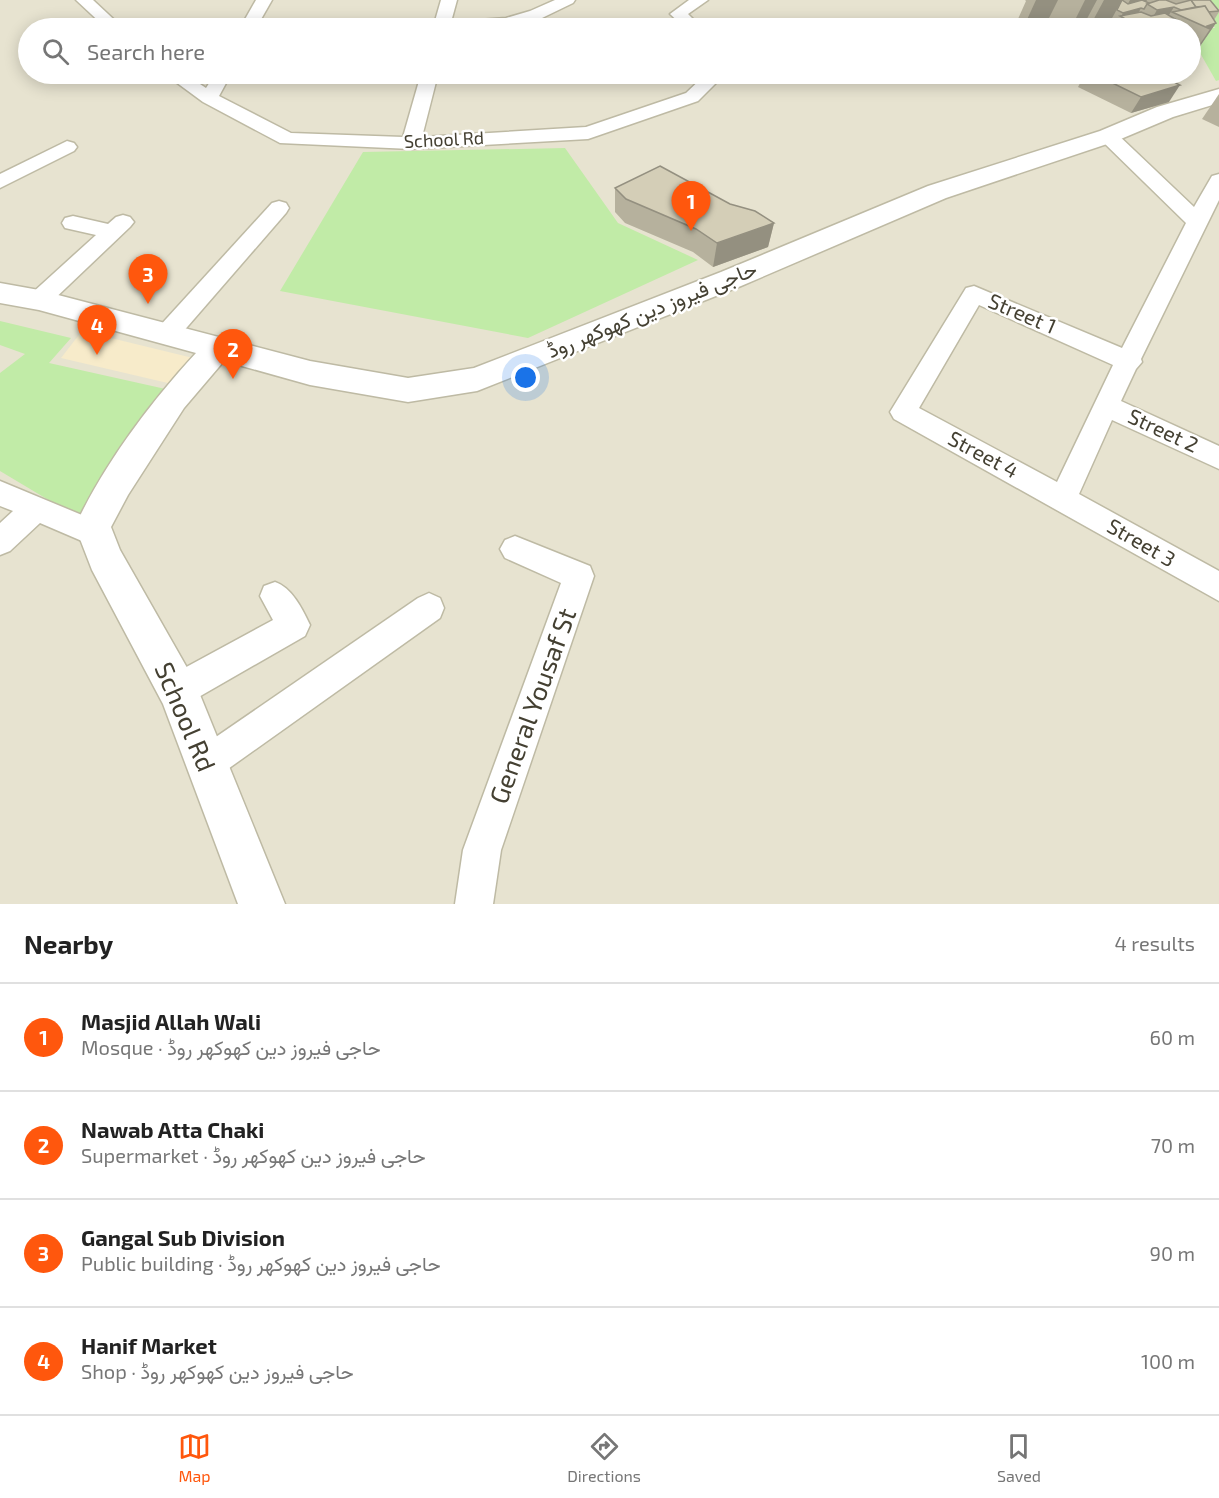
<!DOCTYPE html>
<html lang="en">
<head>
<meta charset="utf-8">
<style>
	:root { --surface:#fff; --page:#f2f2f2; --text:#222; --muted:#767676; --line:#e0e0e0; --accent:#ff570d }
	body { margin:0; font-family:"Exo 2",Vazirmatn,sans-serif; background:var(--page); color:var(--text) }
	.you { position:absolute; left:526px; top:378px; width:21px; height:21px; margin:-15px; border:4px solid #fff; border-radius:50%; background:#1a73e8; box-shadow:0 0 0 9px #1a73e833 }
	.badge { display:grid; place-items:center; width:39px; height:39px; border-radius:50%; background:var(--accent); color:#fff; font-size:20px; font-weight:700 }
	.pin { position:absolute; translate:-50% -50px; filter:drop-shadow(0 2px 3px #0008) }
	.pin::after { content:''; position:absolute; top:32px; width:21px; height:18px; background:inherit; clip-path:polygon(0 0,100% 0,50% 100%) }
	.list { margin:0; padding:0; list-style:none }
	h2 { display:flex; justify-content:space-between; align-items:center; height:78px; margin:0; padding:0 24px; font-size:26px }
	h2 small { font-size:20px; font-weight:400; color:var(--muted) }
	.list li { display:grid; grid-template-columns:39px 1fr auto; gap:18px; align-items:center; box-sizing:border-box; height:108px; padding:0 24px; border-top:2px solid var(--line) }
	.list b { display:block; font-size:22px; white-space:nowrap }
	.list p { margin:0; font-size:20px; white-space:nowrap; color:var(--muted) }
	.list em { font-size:20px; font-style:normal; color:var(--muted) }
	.icon { flex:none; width:33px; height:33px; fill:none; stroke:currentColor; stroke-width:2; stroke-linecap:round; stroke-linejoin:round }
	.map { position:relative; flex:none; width:1219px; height:904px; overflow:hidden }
	.search { position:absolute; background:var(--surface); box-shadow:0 3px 15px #0003; left:18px; right:18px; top:18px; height:66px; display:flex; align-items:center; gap:15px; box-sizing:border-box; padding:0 21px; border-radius:33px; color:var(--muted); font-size:22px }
	.sheet { height:510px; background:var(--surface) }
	nav { display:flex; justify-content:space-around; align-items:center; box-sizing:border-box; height:84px; border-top:2px solid var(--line); background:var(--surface); font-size:16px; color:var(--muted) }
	nav a { display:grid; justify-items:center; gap:3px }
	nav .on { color:var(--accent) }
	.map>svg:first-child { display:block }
	.residential { fill:#e7e3d0; fill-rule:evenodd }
	.commercial { fill:#f7ebca }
	.green { fill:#c1eba7 }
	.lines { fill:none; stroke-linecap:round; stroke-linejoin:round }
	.minor-casing { stroke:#bebaa4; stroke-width:3 }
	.tertiary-casing { stroke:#bebaa4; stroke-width:3 }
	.minor { fill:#fff; fill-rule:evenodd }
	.tertiary { fill:#fff; fill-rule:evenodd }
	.wall { fill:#b6b19d }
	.shaded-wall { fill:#949080 }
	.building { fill:#d4ceb7; stroke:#949080; stroke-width:1.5 }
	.labels { text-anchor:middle; stroke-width:5; stroke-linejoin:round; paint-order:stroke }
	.far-street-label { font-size:18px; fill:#444032; stroke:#fff }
	.street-label { font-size:21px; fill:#444032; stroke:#fff }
	.near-street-label { font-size:26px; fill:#444032; stroke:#fff }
</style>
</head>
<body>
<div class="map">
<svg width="1219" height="904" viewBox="0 0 1219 904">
	<rect width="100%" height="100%" fill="#f3f0e2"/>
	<path class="residential" d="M0,0H1219V904H0ZM28,28H1190V74H28Z"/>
	<path class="commercial" d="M82,331L193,358L172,384L61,358Z"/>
	<g class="green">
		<path d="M1175,0H1219V80L1216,81L1191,37L1190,28H1185H1215L1203,9Z"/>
		<path d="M565,148L618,223L698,260L528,338L280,291L363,152Z"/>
		<path d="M0,321L71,338L49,363L170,390L82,520L0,471V373L25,354L0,345Z"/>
	</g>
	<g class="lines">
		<defs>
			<g id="minor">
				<path d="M76,0H93L123,28H106Z"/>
				<path d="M256,0H272L256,28H240Z"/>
				<path d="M441,0H457L451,22L506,18L530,11L555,0H575L573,3L542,18L506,28H433Z"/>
				<path d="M689,0H708L688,14L702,28H685L670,14Z"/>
				<path d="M165,74H185L206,88L215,74H231L219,96L291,133L403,137L421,74H438L422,137L586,127L686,93L706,74H725L698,101L588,139L411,149L280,143L203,102Z"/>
				<path d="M1108,130L1115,132L1194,207L1212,176L1219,174V200L1141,359L1142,362L1136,369L1121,401L1219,446V469L1112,420L1079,494L1219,571V601L894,419L890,412L966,288L974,286L1122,348L1186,223L1101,140L1098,136L1101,132ZM979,305L1113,365L1057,482L919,408Z"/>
				<path d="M67,141L74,143L77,147L74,151L0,188V174Z"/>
				<path d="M279,201L286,203L289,208L286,213L175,341L166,344L157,341L154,335L157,329L272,203Z"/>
				<path d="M123,215L130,217L134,222L130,227L47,306L39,308L31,306L27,300L31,294L96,235L65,228L62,223L65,218L73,216L108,224L116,217Z"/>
				<path d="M0,481L106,525L111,534L106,543L96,547L40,523L10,551L0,555V523L13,511L0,506Z"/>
				<path d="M515,536L590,566L594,576L501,850L493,904H455L463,850L561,583L505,558L500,549L505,540Z"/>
				<path d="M275,582C292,588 302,608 310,625L305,636L190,702L178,707L166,702L161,690L166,678L273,620L260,596L264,586Z"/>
				<path d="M429,593L440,598L444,608L440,618L218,776L206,781L194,776L189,764L194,752L418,598Z"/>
			</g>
			<path id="tertiary" d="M1219,89V103L1173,117L1116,141L946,198L741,286L477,391L408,402L310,385L224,361L184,408L128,495L111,527L120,550L194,680L285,904H238L163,704L92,570L75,526C105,463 149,404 196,353L39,310L0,303V283L39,290L310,361L408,378L474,368L721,272L928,186L1100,131L1157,107Z"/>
		</defs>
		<use href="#minor" class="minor-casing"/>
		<use href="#tertiary" class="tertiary-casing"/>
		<use href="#minor" class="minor"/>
		<use href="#tertiary" class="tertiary"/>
	</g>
	<g class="wall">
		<path d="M1025,0H1210L1219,12L1214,20L1216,23L1196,52L1194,53L1191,58V28H1113L1118,20L1112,18L1111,20L1090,26L1084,23L1082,28H1059L1047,22L1025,24L1018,19L1026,1Z"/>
		<path d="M1085,74H1157L1169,102L1131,113L1078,87Z"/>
		<path d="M1219,94V127L1202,119Z"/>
		<path d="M615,188L730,204L774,223L768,247L713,267L693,252L625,223L615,212Z"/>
	</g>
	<g class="shaded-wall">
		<path d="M1036,0H1058L1047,22L1025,24Z"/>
		<path d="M1085,0H1097L1082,28H1071Z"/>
		<path d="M1104,0H1122L1111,20L1090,26Z"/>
		<path d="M1130,0H1147L1146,2L1125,9Z"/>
		<path d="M1174,7L1165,21L1175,19L1168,28H1141L1147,27L1157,10Z"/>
		<path d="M1141,8L1137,16L1121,17L1123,13Z"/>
		<path d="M1216,23L1196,52L1194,53L1210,29L1207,26Z"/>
		<path d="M1180,85L1169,102L1131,113L1141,97Z"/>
		<path d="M774,223L768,247L713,267L717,243Z"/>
	</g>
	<g class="building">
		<path d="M1122,0L1128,4L1142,0L1149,3L1147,4L1144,9L1141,8L1123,13L1117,10Z"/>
		<path d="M1159,0H1166L1176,4L1191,0L1196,7L1181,10L1174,7L1157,10L1147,4Z"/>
		<path d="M1191,0H1210L1219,11L1208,12L1205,6L1196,7Z"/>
		<path d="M1205,6L1216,23L1207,26L1210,29L1172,12Z"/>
		<path d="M1141,12L1151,16L1165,13L1175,19L1141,28L1120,16Z"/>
		<path d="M1094,74H1157L1180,85L1141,97Z"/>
		<path d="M660,166L730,204L755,211L774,223L717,243L696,229L626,199L615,188Z"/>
	</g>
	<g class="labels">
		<g class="far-street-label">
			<text transform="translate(444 140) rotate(-3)" y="6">School Rd</text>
		</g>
		<g class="street-label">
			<text transform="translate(652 310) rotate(-22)" y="7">حاجی فیروز دین کھوکھر روڈ</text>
			<text transform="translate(1022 314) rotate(23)" y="7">Street 1</text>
			<text transform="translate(1163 431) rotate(25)" y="7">Street 2</text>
			<text transform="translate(983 455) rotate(28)" y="7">Street 4</text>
			<text transform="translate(1141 543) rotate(30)" y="7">Street 3</text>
		</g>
		<g class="near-street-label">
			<text transform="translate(533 706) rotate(-70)" y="9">General Yousaf St</text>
			<text transform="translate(185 717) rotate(67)" y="9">School Rd</text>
		</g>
	</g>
</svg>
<div class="you"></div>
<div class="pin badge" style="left:691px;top:231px">1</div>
<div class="pin badge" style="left:233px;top:379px">2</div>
<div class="pin badge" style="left:148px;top:304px">3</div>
<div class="pin badge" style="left:97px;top:355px">4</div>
<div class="search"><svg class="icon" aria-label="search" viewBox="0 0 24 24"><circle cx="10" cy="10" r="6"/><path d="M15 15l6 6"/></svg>Search here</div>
</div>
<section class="sheet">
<h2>Nearby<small>4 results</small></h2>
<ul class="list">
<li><span class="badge">1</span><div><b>Masjid Allah Wali</b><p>Mosque · حاجی فیروز دین کھوکھر روڈ</p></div><em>60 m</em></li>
<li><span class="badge">2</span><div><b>Nawab Atta Chaki</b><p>Supermarket · حاجی فیروز دین کھوکھر روڈ</p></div><em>70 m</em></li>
<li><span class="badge">3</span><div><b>Gangal Sub Division</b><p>Public building · حاجی فیروز دین کھوکھر روڈ</p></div><em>90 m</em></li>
<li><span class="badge">4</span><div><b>Hanif Market</b><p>Shop · حاجی فیروز دین کھوکھر روڈ</p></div><em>100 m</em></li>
</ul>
</section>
<nav>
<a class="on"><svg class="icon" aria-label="map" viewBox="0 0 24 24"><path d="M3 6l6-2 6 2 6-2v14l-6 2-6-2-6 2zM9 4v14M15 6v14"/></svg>Map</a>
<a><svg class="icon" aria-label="directions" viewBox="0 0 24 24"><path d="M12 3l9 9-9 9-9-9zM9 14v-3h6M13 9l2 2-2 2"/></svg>Directions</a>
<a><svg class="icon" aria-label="saved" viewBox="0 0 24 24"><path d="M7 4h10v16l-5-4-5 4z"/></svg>Saved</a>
</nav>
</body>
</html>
